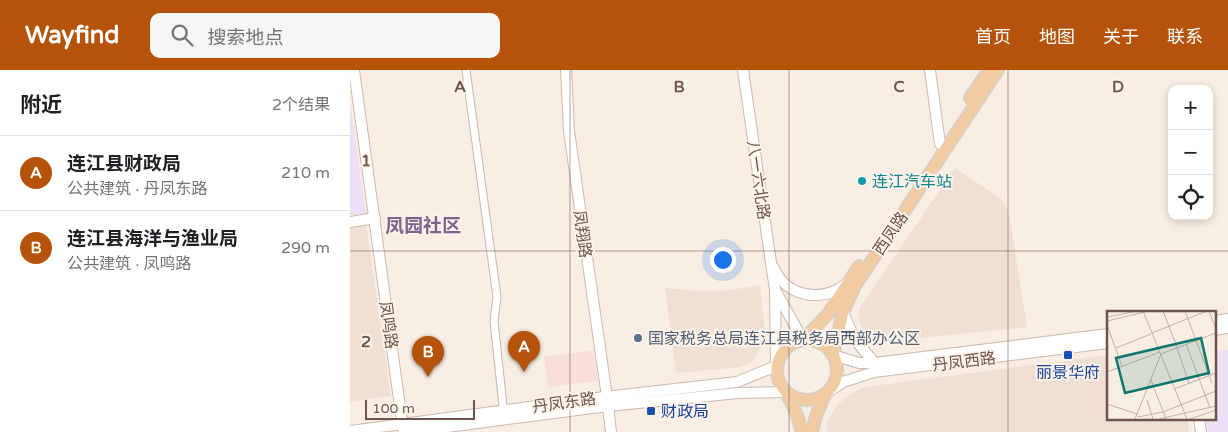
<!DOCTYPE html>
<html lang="zh">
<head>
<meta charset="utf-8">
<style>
	:root { --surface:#fff; --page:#f6f6f6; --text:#202124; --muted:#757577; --line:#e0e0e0; --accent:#b45309 }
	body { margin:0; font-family:"Varela Round","Noto Sans SC",sans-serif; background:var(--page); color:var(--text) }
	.controls { position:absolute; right:15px; top:15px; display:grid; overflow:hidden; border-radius:10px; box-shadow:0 2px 8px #0003 }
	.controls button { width:45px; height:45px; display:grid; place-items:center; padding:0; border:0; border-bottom:1px solid var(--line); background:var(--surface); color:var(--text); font:25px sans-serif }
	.scale { position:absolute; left:15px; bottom:12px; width:110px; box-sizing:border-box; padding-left:5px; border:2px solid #6e554c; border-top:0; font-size:14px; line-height:18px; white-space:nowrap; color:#6e554c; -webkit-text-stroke:4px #fdf3e9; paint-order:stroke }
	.you { position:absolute; left:372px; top:189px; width:18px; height:18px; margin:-12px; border:4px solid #fff; border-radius:50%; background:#1a73e8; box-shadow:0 0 0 8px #1a73e833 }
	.badge { display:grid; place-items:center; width:32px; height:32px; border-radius:50%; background:var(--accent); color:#fff; font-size:16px; font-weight:700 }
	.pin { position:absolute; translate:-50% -41px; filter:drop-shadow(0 1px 2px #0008) }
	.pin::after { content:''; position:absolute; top:26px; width:18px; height:15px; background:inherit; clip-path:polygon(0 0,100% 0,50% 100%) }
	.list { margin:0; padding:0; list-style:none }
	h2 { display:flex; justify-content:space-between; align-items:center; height:65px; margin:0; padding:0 20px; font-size:21px }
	h2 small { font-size:16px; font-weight:400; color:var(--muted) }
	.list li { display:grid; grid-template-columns:32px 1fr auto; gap:15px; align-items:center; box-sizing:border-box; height:75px; padding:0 20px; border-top:1px solid var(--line) }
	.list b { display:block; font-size:19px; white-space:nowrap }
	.list p { margin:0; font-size:16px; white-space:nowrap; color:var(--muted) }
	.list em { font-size:16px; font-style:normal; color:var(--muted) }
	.icon { flex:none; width:28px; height:28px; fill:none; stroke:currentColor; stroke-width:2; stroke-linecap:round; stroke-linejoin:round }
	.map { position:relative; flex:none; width:878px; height:362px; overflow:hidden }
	header { display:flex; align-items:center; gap:30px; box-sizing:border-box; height:70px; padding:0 25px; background:var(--accent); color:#fff }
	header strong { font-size:24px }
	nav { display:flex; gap:28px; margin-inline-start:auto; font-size:18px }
	.search { width:350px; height:45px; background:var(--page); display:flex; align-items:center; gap:12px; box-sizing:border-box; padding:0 18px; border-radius:10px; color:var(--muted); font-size:19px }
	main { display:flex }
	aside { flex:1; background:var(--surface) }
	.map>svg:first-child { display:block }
	.residential { fill:#f0dfd3 }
	.commercial { fill:#f8ded8 }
	.education { fill:#ebe0f5 }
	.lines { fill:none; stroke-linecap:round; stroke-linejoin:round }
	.street-casing { stroke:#c8b5ab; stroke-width:9 }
	.secondary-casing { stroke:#ceb7ac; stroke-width:12 }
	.primary-casing { stroke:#d6cfcd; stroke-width:14 }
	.street { stroke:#fff; stroke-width:7 }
	.secondary { stroke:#fff; stroke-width:10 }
	.primary { stroke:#f1cba2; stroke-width:11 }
	.grid { fill:none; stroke:#6e554c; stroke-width:1; stroke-opacity:0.55 }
	.culture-dot { fill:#0f9aa8; stroke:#fdf3e9; stroke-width:2 }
	.service-dot { fill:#5c6f8a; stroke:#fdf3e9; stroke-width:2 }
	.transit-dot { fill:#1a4fb4; stroke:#fdf3e9; stroke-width:2 }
	.labels { text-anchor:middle; stroke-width:4; stroke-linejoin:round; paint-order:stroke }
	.street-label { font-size:16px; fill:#6e554c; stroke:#fdf3e9 }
	.culture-label { font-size:16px; fill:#0d838f; stroke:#fdf3e9; text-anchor:start }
	.service-label { font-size:16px; fill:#4e5e75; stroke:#fdf3e9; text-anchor:start }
	.transit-label { font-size:16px; fill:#164399; stroke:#fdf3e9 }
	.quarter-label { font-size:19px; font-weight:bold; fill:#7a648b; stroke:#fdf3e9 }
	.inset-road { fill:none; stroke:#c1b1a7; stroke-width:1 }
	.view { fill:#0f766e; fill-opacity:0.15; stroke:#0f766e; stroke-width:2.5 }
	.inset-edge { fill:none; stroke:#6e554c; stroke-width:2.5 }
	.grid-label { font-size:16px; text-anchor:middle; font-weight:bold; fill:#6e554c; stroke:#fdf3e9; stroke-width:4; stroke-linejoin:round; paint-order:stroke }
</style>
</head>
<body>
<header>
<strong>Wayfind</strong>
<div class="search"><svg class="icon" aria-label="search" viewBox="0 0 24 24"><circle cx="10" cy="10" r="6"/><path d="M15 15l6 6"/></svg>搜索地点</div>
<nav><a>首页</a><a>地图</a><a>关于</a><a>联系</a></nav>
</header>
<main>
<aside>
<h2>附近<small>2个结果</small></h2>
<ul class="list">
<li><span class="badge">A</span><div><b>连江县财政局</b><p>公共建筑 · 丹凤东路</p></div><em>210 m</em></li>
<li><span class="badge">B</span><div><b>连江县海洋与渔业局</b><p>公共建筑 · 凤鸣路</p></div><em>290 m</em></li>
</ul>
</aside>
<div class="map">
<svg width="878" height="362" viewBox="0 0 878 362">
	<rect width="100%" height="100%" fill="#f9eee3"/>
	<g class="residential">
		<path d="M605,98L650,128L656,136L660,150L677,257L523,273L512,260L509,249L510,237Z"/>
		<path d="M16,154L41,326L0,332V157Z"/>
		<path d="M410,215L415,261L411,278L402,291L391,297L326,303L315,218L352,221L381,220Z"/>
		<path d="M758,285V348H837L839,362H477V352L487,335L500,324L515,317Z"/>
	</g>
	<path class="commercial" d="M243,280L248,311L198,317L194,287Z"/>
	<g class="education">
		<path d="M0,32L16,144L0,145Z"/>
		<path d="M878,280V362H858L857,348H864V282Z"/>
	</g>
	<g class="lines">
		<defs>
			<path id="street" d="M116,0L147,227L144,251L154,345"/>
			<g id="secondary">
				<path d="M4,0L53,359"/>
				<path d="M216,0L219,61L257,327"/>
				<path d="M580,0L590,74"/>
				<path d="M0,152L25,148"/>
				<path d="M424,198C436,228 475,233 497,213"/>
				<path d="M425,220L453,270"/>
				<path d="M493,242L505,270L525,293"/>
				<path d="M864,251L878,249"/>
				<path d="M864,260L878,258"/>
				<path d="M483,285L509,293H525L758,264"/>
				<path d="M475,324L493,312L524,302L758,273"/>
				<path d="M258,336L261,362"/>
				<path d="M849,348L851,362"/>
				<path d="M0,361L246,328L387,312L426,296L425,220L393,0"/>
				<path d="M59,362L258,336L388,323L436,322"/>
			</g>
			<g id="primary">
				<path d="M620,28L639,0"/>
				<circle cx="457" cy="300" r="30"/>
				<path d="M453,270L478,244L509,196"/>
				<path d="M483,285L493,242L505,216L648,0"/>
				<path d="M437,324L447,345L452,362"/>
				<path d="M462,362L466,346L475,324"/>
			</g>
		</defs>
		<use href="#street" class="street-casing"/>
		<use href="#secondary" class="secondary-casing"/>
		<use href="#primary" class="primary-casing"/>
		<use href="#street" class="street"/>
		<use href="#secondary" class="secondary"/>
		<use href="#primary" class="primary"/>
	</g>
	<path class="grid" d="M220,0V362M439,0V362M658,0V362M0,181H878"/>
	<circle class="culture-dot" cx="512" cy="111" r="5"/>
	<circle class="service-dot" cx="288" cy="268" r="5"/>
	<g class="transit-dot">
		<rect x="713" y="280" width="10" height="10" rx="2.5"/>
		<rect x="296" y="336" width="10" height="10" rx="2.5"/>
	</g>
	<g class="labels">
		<g class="street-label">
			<text transform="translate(409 110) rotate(82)" y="6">八一六北路</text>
			<text transform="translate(540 163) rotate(-56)" y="6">西凤路</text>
			<text transform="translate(233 164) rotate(82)" y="6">凤翔路</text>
			<text transform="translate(39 255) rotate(82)" y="6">凤鸣路</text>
			<text transform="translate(614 291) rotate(-7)" y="6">丹凤西路</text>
			<text transform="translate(214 332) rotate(-8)" y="6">丹凤东路</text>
		</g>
		<g class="culture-label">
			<text x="522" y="117">连江汽车站</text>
		</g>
		<g class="service-label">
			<text x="298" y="274">国家税务总局连江县税务局西部办公区</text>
		</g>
		<g class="transit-label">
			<text x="718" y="308">丽景华府</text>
			<text x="311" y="347" text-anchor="start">财政局</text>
		</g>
		<g class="quarter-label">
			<text x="73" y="162">凤园社区</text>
		</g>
	</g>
	<g transform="translate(757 241)">
		<rect width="109" height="109" fill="#f9eee3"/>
		<path class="inset-road" d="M36,0L80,108M56,0L70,36M78,0L105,72M102,0L109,18M0,6L31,0M0,10L42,0M0,14L15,55M45,22L100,0M79,33L103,97M9,37L44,23M70,37L82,72M0,61L53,41M44,69L59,108M67,78L109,62M40,89L46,108M0,93L30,103M31,106L56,101L109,80M28,108L54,43L109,22M52,108L109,95M83,108L109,99"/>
		<path class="view" d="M94,27L102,62L18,82L9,47Z"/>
		<rect width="109" height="109" class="inset-edge"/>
	</g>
	<g class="grid-label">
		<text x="110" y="22">A</text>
		<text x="329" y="22">B</text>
		<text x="549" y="22">C</text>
		<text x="768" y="22">D</text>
		<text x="16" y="96">1</text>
		<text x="16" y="277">2</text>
	</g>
</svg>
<div class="controls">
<button>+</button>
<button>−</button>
<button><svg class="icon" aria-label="locate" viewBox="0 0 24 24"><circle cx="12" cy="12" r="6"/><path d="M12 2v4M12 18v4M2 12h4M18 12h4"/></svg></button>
</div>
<div class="scale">100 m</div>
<div class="you"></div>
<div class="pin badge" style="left:174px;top:302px">A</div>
<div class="pin badge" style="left:78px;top:307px">B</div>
</div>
</main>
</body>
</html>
